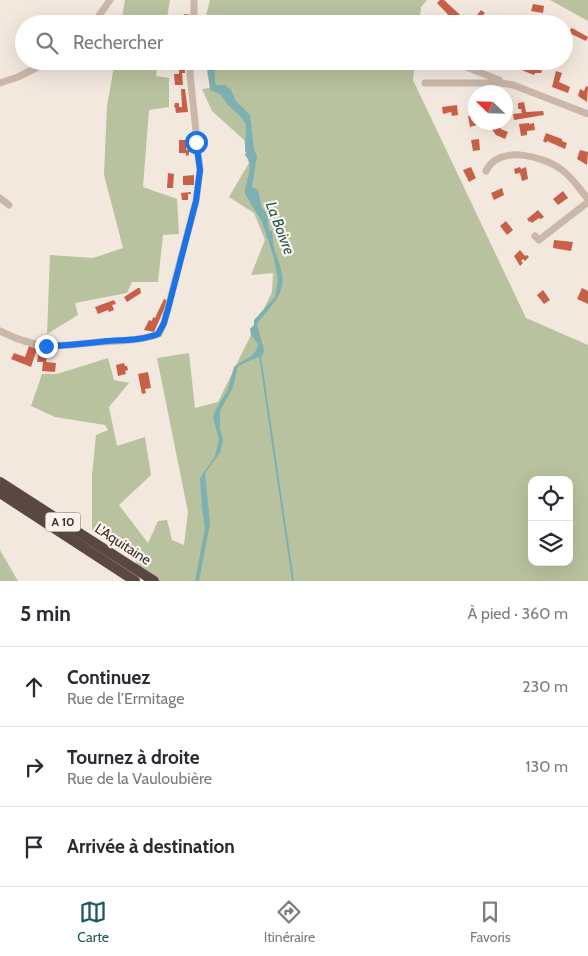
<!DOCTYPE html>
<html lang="fr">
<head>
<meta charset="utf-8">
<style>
	:root { --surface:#fff; --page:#f2f2f3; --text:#2b2b33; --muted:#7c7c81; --line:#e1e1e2; --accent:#1e5a5b }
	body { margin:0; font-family:Cabin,sans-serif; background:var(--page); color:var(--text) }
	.controls { position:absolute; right:15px; bottom:15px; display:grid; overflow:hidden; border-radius:10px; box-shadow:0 5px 20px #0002 }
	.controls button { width:45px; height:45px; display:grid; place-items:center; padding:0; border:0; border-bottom:1px solid var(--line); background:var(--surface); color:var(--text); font:25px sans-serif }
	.compass { position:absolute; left:468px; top:85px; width:45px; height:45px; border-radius:50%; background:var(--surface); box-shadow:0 5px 20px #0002; rotate:293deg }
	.stop { position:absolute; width:15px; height:15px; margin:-11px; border:4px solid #1a73e8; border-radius:50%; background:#fff }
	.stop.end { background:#1a73e8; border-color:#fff; box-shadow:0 1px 5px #0008 }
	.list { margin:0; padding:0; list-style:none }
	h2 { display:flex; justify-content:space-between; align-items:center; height:65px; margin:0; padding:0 20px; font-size:21px }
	h2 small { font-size:16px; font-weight:400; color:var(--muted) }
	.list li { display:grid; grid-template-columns:32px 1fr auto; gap:15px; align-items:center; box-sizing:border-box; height:80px; padding:0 20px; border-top:1px solid var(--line) }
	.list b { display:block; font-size:19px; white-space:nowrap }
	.list p { margin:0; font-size:16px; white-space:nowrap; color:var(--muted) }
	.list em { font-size:16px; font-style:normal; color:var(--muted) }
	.icon { flex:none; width:28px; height:28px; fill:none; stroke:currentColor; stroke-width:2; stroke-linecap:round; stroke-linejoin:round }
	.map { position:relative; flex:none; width:588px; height:581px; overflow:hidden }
	.search { position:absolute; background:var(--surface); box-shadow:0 5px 20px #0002; left:15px; right:15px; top:15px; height:55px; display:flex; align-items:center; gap:12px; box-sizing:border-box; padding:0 18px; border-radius:28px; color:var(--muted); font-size:19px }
	.sheet { height:305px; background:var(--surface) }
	nav { display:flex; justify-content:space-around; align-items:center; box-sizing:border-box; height:70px; border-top:1px solid var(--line); background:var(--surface); font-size:14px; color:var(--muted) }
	nav a { display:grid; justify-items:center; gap:2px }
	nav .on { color:var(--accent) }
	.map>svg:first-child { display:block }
	.green { fill:#b8c29e; fill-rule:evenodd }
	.water { fill:#7db0b0 }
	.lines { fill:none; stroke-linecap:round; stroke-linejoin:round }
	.stream { stroke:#7db0b0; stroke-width:2 }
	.building { fill:#c76049 }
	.minor { stroke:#cbb7aa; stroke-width:7 }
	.highway { stroke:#5a4741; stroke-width:10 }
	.route { stroke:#1a73e8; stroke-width:6 }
	.labels { text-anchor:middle; stroke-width:4.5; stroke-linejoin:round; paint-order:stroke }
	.shield { fill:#faf2eb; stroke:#736864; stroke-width:1 }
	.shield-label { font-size:12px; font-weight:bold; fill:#392d2a }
	.street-label { font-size:14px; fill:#392d2a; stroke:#faf2eb }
	.water-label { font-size:15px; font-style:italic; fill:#1e5a5b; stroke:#faf2eb }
</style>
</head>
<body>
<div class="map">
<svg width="588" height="581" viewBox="0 0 588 581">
	<rect width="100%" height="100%" fill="#f3e8de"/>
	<g class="green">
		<path d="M125,0H170L166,24H121Z"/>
		<path d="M210,0H427L421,7L419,24H204Z"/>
		<path d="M550,0H588V21Z"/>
		<path d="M115,61H158L156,76L169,78V107L149,110L143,187L177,199L179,234L163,235L158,282H132L127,293L75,303L78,315L47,334L50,255L93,258L123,248L104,175L107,106Z"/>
		<path d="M205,61H415L413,80L526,318L588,345V581H144L133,555L92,530V475L96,435L108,430L105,425L55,417L31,406L42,374H57L108,358L114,380L129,383L109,407L117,446L145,437L151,475L119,505L148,543L158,521L167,520L172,540L184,545L188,512L157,358L189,353L195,408L218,402L272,292L273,273L251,275L265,240L254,213L229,197L249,163L244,140L212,111L202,89L210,88ZM532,480H569V562H532Z"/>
		<path d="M0,550L18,581H0Z"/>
	</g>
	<path class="water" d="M207,61L214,62L215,82L217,85H225L231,90L236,101L250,115L254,150L257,156L252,187L258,190L262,208L267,213L269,231H272C273,239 273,247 276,254C280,265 286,281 280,292C275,304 264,314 257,324L264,350L263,355L238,366L233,387L220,411V429L223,440L220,453L205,473L210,524L199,581H195L205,528L202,509L200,478L215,456L219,439L213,418L215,411L228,389L234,367C243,359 256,358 258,344L251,335L250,329L254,325V320L275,297L278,280L274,258L262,222L245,194C244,181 256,167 245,155L246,153L245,150L246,125L242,118L228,105L220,94L210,90Z"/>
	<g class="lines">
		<path class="stream" d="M260,356L293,581"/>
	</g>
	<g class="building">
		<path d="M440,0H444L470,24L481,10L485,13L483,15L486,18L481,24H457L437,3Z"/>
		<path d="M533,4L544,6L543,13L531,11Z"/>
		<path d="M184,14L192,15L191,20L187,19V24H182Z"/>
		<path d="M572,28L588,37L586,41L567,32Z"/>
		<path d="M494,61H509L506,69L498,66Z"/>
		<path d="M528,61L542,62L540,67L542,70L541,73H535L534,75L519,69L522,67L525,68Z"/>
		<path d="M185,69V73H182L183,85H175L174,74H179V70Z"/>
		<path d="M556,71L562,73L559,82L570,87L568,93L552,87Z"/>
		<path d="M586,86L588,87L587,102L578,96L580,89L584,91Z"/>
		<path d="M181,89H185L188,112L176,113L175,107H174L175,103H179V107H182Z"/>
		<path d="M524,102L526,112L543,111L544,115L514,120L513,114L522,113L521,109H518V103Z"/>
		<path d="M457,105L458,115L452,116L451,112L443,114L442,107Z"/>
		<path d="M476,115L477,125L470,127L468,116Z"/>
		<path d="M496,123L501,129L508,132L505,139L496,135L490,127Z"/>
		<path d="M529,123V124L534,123L535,130L527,131V135L521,136L519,124Z"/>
		<path d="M546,133L562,139V141L567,143L565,149L547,141L546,143L543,141Z"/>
		<path d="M479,139L480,150L473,151L471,140Z"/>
		<path d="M179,140H186V150H189V155L186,156V153H179Z"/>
		<path d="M580,150L588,152L587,165L577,159Z"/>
		<path d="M471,167L476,178L469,182L463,170Z"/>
		<path d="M520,167L521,169L526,167L528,179L522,181L520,173L515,174L514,169Z"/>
		<path d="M168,173L174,174L173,188H167Z"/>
		<path d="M194,175V185H183V176Z"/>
		<path d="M502,188L504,195L494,200L491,193Z"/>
		<path d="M563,191L568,198L558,205L553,199Z"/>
		<path d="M191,192V194H188V200H182L181,193Z"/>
		<path d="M538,210L544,217L541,219L539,218L532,223L530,221L529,222L527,219Z"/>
		<path d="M506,221L513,230L507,235L500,226Z"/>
		<path d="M554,240L573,242L571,251L553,248Z"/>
		<path d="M520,250L525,256L527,255L529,257L525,261L523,259L521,261L523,263L520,266L514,256Z"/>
		<path d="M138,288H140L141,293L127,302L124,297Z"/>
		<path d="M582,288L588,291V304L577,299Z"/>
		<path d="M543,290L550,300L544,304L537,295Z"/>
		<path d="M164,299L167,300L166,305L154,332L144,330L149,320L152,321L153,317L155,318Z"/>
		<path d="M114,300L116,304L112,305L114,310L109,312L108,310L98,314L95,307Z"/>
		<path d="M29,346L37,349L31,367L11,359L14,353L25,357Z"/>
		<path d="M39,349H47L46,362L56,363L55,372L42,371L43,362H37Z"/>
		<path d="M124,363L125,366H127L128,370L125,371L126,374L118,376L116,365Z"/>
		<path d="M148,372L151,388L145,389L146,393L142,394L138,374Z"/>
	</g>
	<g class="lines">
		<g class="minor">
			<path d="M93,24L110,0"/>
			<path d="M194,24V0"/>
			<path d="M451,61L499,80"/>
			<path d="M0,83L18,77L50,61"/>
			<path d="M425,83H501L513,85L588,114"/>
			<path d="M486,171C498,144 544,156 562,170C572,177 580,190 588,199"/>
			<path d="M0,198L9,205"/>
			<path d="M535,236L539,240L588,202"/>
			<path d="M0,331C14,338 28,344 44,345C61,347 80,344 98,342C118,341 140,341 159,334L164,323L176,277L196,201L200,170L190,74L191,61"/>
		</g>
		<g class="highway">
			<path d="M0,482L154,581"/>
			<path d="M0,493L135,581"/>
		</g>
	</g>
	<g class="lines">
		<path class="route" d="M46,346C66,346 87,343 108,341C125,340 143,340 158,334L164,323L168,309L196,201L200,170L196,142"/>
	</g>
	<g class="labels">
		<rect class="shield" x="45.5" y="512.5" width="35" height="19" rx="4"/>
		<g class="shield-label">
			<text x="63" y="526">A 10</text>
		</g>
		<g class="street-label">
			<text transform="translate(123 544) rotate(33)" y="5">L'Aquitaine</text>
		</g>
		<g class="water-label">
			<text transform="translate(280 228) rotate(69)" y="5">La Boivre</text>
		</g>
	</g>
</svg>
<div class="controls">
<button><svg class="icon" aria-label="locate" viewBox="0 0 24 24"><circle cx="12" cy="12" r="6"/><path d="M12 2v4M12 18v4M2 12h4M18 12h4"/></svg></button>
<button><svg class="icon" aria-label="layers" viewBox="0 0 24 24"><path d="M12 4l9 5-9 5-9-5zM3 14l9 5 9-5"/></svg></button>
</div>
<svg class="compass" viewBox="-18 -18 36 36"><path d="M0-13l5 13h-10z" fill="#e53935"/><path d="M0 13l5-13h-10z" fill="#7c7c81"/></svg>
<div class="stop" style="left:196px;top:142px"></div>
<div class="stop end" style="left:46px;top:346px"></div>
<div class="search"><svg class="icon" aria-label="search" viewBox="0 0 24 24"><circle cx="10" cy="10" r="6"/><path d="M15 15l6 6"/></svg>Rechercher</div>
</div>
<section class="sheet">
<h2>5 min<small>À pied · 360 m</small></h2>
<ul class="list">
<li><svg class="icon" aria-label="ahead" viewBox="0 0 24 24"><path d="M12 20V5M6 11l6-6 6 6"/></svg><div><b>Continuez</b><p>Rue de l’Ermitage</p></div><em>230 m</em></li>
<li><svg class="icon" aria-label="right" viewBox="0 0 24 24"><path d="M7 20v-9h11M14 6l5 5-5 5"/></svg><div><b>Tournez à droite</b><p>Rue de la Vauloubière</p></div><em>130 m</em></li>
<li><svg class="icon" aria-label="arrive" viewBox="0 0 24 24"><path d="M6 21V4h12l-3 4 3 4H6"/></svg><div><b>Arrivée à destination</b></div></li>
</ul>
</section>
<nav>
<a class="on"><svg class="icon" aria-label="map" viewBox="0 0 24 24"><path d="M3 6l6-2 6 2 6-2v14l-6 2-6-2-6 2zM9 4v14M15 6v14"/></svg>Carte</a>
<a><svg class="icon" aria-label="directions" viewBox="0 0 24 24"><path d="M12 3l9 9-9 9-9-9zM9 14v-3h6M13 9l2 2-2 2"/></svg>Itinéraire</a>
<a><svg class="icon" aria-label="saved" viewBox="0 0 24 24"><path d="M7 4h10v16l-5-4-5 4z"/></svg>Favoris</a>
</nav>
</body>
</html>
